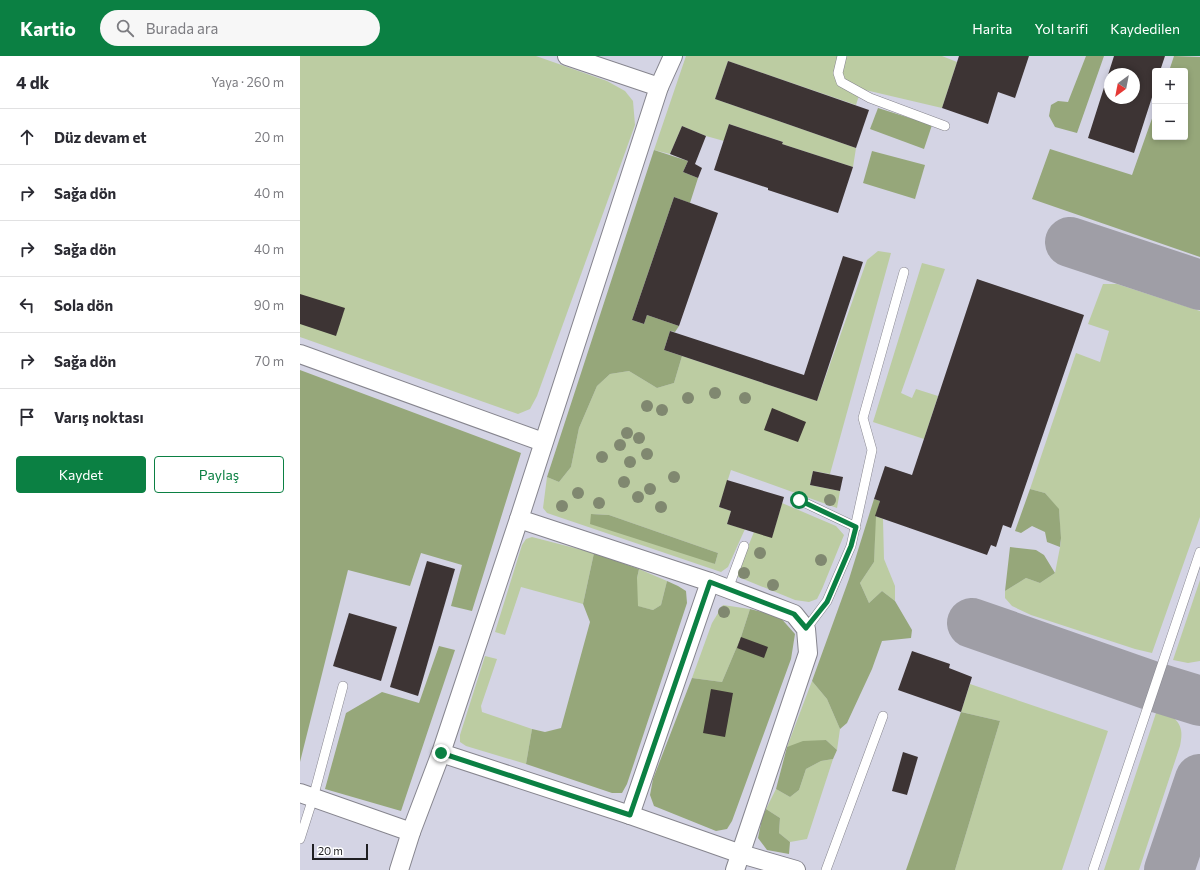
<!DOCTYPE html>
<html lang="tr">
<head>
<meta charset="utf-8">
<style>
	:root { --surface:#fff; --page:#f7f7f7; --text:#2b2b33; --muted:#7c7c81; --line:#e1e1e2; --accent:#0b8043 }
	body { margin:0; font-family:Commissioner,sans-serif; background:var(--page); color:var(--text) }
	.controls { position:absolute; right:12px; top:12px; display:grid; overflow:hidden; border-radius:4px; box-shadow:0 2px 6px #0003 }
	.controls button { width:36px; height:36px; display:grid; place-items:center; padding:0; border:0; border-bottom:1px solid var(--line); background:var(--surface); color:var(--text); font:20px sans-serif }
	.compass { position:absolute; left:804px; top:12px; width:36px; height:36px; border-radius:50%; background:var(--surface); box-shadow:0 2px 6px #0003; rotate:212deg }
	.scale { position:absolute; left:12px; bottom:10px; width:56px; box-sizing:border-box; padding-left:4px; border:2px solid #1f1f22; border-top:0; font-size:11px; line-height:14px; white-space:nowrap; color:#1f1f22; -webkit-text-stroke:3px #fff; paint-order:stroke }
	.stop { position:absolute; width:12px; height:12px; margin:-9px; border:3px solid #0b8043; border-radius:50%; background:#fff }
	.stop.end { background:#0b8043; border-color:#fff; box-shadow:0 1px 4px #0008 }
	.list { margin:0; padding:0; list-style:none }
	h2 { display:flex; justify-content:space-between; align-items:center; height:52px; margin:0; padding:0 16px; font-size:17px }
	h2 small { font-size:13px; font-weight:400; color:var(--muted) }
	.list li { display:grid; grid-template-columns:26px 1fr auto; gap:12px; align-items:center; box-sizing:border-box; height:56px; padding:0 16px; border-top:1px solid var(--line) }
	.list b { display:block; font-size:15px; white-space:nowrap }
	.list em { font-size:13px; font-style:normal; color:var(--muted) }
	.actions { display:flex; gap:8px; padding:12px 16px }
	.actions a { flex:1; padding:9px 0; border:1px solid var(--accent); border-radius:4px; text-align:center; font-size:14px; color:var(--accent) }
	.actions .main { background:var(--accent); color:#fff }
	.icon { flex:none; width:22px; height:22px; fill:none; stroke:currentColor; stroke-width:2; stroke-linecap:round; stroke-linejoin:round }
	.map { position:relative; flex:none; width:900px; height:814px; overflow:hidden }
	header { display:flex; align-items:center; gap:24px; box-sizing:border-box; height:56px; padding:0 20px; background:var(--accent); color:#fff }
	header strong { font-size:19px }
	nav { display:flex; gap:22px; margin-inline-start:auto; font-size:14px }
	.search { width:280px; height:36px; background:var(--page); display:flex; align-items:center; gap:10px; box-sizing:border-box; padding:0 14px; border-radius:22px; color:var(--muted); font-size:15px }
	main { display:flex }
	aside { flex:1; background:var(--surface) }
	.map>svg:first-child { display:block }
	.built { fill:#d4d4e4; fill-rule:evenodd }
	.green { fill:#bccca2; fill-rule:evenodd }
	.forest { fill:#96a77a }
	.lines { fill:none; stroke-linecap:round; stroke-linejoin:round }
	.taxiway { stroke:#9f9ea6; stroke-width:50 }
	.building { fill:#3d3434; fill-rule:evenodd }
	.service-casing { stroke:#86858e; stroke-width:10 }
	.minor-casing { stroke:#86858e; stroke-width:20 }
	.service { stroke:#fff; stroke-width:9 }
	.minor { stroke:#fff; stroke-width:18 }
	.tree { fill:#808870 }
	.route { stroke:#0b8043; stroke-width:5 }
</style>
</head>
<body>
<header>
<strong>Kartio</strong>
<div class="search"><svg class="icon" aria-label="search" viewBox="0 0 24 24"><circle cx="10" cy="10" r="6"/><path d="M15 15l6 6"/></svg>Burada ara</div>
<nav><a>Harita</a><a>Yol tarifi</a><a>Kaydedilen</a></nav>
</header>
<main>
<aside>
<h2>4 dk<small>Yaya · 260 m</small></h2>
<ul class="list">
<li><svg class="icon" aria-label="ahead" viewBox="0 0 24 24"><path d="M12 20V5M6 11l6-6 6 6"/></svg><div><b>Düz devam et</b></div><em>20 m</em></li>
<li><svg class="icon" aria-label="right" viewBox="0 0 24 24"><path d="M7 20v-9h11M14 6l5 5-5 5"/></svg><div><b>Sağa dön</b></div><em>40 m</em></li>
<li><svg class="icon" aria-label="right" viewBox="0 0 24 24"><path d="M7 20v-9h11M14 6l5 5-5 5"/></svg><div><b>Sağa dön</b></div><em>40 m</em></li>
<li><svg class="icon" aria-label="left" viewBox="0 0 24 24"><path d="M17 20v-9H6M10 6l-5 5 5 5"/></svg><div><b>Sola dön</b></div><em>90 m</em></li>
<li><svg class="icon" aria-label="right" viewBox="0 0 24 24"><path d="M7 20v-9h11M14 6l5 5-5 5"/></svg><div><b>Sağa dön</b></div><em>70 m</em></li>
<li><svg class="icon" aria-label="arrive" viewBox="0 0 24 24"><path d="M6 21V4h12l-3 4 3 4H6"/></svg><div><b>Varış noktası</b></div></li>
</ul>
<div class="actions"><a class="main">Kaydet</a><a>Paylaş</a></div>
</aside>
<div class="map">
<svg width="900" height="814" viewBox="0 0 900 814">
	<rect width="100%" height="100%" fill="#e2e1eb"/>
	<path class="built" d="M0,0H900V814H0ZM855,15H885V81H855ZM810,18H834V42H810Z"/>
	<g class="green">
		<path d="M0,0H236L307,25L325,35L333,45L335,69L237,340L230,353L218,358L0,281Z"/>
		<path d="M386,0H642L657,6L642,52L561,33L556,49L428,5L415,43L556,92L553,111L482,88L483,86L429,68L424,85L406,80L382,70L370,98L354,94Z"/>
		<path d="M578,195L591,197L530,418L513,415L510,429L540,435L537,452L431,414L419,451L431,455L427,468L445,473L428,511L421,516L247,457L243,452L247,421L259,426L271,411L279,372L297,330L310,318L329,315L357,332L374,327L382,300L517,345L567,204ZM291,458L309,459L418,497L415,508Z"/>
		<path d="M622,207L645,213L601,337L612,342L616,333L638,340L624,383L573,366Z"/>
		<path d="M803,228H817L900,255V461L852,597L835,593L731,559L712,550L705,542V535L726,522L740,527L755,517L761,486L759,454L745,437L730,433L776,297L800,306L809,275L788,268Z"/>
		<path d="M482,447L536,470L544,479L522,533L517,543L509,546L495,544L436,520L454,476L472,481Z"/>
		<path d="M575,460L583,463L584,503L595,530V545L582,535L569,547L560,527L574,506Z"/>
		<path d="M232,481L294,497L283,548L221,531L205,579L195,576L222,489L226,483Z"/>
		<path d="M339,513L367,525L361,549L353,554L337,550V522Z"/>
		<path d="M900,524V605L888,607L873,604Z"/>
		<path d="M423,549L450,553L441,581L422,626L392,622L412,567Z"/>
		<path d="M185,600L197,603L181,650L182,656L232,673L226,708L166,690L160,686V679Z"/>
		<path d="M512,625L527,643L540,673L537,694L526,684L487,691Z"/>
		<path d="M670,628L808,675L762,814H655L700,665L661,656Z"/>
		<path d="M857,654C867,657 879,662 881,674C882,679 881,685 880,690L839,814H804Z"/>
		<path d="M533,703L507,783L490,786L479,777L480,762L466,753L476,733L490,741L499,734L506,713L521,705Z"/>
	</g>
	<g class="forest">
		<path d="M786,0H804L777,77L755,71L749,60L751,49L758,45L768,46Z"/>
		<path d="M874,0L900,1V201L732,143L750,93L832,119L855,54V81H885V15H869Z"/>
		<path d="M578,52L632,69L624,93L570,73Z"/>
		<path d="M354,94L388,105L383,116L398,122L390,147L374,141L332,264L344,268L347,259L379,270L375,276L370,275L364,294L382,300L374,327L357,332L329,315L310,318L297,330L279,372L271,411L259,426L247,421Z"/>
		<path d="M572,95L625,109L615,143L563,127Z"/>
		<path d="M0,314L221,397L172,555L151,550L162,509L121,497L110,530L48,514L0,706Z"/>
		<path d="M730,433L745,437L759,453L761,482L760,491L747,486L745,476L732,470L721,477L715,475Z"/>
		<path d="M574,443L580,445L576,460L574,506L560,527L569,547L582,535L595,545L612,574L611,582L582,585L572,613L547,667L540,673L527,643L512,625L549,523Z"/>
		<path d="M291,458L309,459L418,497L415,508L290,468Z"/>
		<path d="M710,491L736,494L744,499L755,517L740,527L726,522L705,535Z"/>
		<path d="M294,497L339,513L337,522L338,550L353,554L361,549L367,525L378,530L386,535L387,547L327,728L322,737H312L226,708L232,673L245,676L261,672L290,566L283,548Z"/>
		<path d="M450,553L479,560L495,578L491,603L432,765L427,773L416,775L354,750L350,739L353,723L392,622L422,626L441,581Z"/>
		<path d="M139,590L155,594L101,755L25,733L46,657L82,636L119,647Z"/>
		<path d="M661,656L700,665L655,814H606Z"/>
		<path d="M526,684L537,694L533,703L521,705L506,713L499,734L490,741L476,733L487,691L503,685Z"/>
		<path d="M466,753L480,762L479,777L490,786L489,798L467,794L458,782L462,762Z"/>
	</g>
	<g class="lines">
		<g class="taxiway">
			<path d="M770,186L900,229"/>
			<path d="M672,567L855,631L900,645"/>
			<path d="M869,814L900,723"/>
		</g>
	</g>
	<g class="building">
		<path d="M659,0H729L715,42L698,36L688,68L642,52Z"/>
		<path d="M814,0H865L860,15H855V32L834,97L788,82ZM810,18H834V42H810Z"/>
		<path d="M428,5L569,54L556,92L415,43Z"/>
		<path d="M429,68L483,86L482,88L553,111L538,157L468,134V132L414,114Z"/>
		<path d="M382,70L406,80L395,108L402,112L398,122L383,116L388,105L370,98Z"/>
		<path d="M374,141L418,157L379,270L347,259L344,268L332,264Z"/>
		<path d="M543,200L563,206L517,345L364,294L370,275L504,319Z"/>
		<path d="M677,223L784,259L711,472L703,469L696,491L691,489L687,499L575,460L580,445L574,443L585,410L612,419Z"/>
		<path d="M0,238L45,252L36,280L0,268Z"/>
		<path d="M472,352L506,366L498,386L464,374Z"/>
		<path d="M513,415L543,421L540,435L510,429Z"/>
		<path d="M427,424L484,441L472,482L427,468L431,455L419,451Z"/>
		<path d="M127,505L155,513L118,640L90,631Z"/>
		<path d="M49,557L97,571L81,625L33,610Z"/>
		<path d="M441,581L468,591L464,602L437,592Z"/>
		<path d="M612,595L650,608L649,612L672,621L661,656L598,634Z"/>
		<path d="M411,633L433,637L425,681L403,677Z"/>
		<path d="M603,696L618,701L607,739L592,735Z"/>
	</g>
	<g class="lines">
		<defs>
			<g id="service">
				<path d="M542,0L538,17L541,26L570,42L645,70"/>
				<path d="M499,444L556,471"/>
				<path d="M428,533L444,490"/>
				<path d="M506,573L527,545L551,490L572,394L563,362L604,216"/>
				<path d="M0,783L13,742L43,630"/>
				<path d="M526,814L583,660"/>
				<path d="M793,814L900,496"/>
			</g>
			<g id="minor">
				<path d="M267,0L359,31"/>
				<path d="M0,298L243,386"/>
				<path d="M219,463L410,526L330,759"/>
				<path d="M410,526L494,558L506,573L508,597L435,814"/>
				<path d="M141,697L330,759L441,798L496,814"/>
				<path d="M0,737L111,776"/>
				<path d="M99,814L111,776L141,697L219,463L359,31L373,0"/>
			</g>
		</defs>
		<use href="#service" class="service-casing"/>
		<use href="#minor" class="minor-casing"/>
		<use href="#service" class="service"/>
		<use href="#minor" class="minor"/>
	</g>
	<g class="tree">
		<circle cx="415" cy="337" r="6"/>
		<circle cx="388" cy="342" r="6"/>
		<circle cx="445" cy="342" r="6"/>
		<circle cx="347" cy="350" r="6"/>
		<circle cx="362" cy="354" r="6"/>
		<circle cx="327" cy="377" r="6"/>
		<circle cx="339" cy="382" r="6"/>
		<circle cx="320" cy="389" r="6"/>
		<circle cx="347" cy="398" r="6"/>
		<circle cx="302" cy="401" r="6"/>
		<circle cx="330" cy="406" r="6"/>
		<circle cx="374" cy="421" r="6"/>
		<circle cx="324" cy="426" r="6"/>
		<circle cx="350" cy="433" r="6"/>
		<circle cx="278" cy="437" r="6"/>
		<circle cx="338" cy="441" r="6"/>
		<circle cx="530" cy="444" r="6"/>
		<circle cx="299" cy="447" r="6"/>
		<circle cx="262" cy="450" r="6"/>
		<circle cx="361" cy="451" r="6"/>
		<circle cx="460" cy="497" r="6"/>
		<circle cx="521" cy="504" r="6"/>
		<circle cx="444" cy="517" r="6"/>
		<circle cx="473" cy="529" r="6"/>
		<circle cx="424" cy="556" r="6"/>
	</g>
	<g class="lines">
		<path class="route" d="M141,697L330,759L410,526L494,558L506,572L527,546L551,490L556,471L499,444"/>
	</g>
</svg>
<div class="controls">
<button>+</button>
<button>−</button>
</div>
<svg class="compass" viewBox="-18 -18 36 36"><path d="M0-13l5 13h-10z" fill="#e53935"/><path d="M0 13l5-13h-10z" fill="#7c7c81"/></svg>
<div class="scale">20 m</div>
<div class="stop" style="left:499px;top:444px"></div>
<div class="stop end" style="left:141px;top:697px"></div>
</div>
</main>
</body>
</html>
